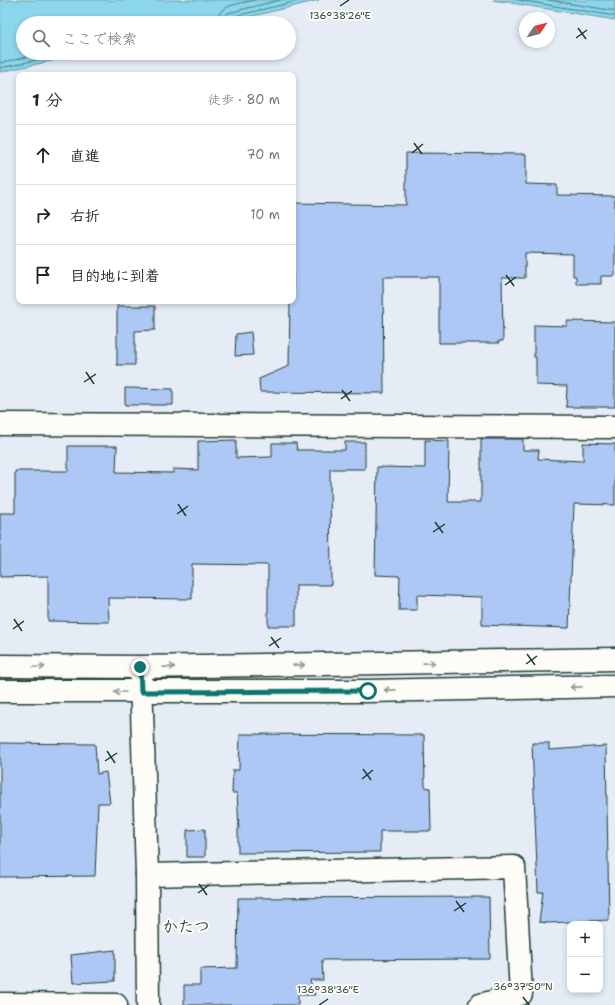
<!DOCTYPE html>
<html lang="ja">
<head>
<meta charset="utf-8">
<style>
	:root { --surface:#fff; --page:#f2f2f2; --text:#222; --muted:#767676; --line:#e0e0e0 }
	body { margin:0; font-family:"Shantell Sans","Klee One",sans-serif; background:var(--page); color:var(--text) }
	.controls { position:absolute; right:12px; bottom:12px; display:grid; overflow:hidden; border-radius:8px; box-shadow:0 2px 6px #0003 }
	.controls button { width:36px; height:36px; display:grid; place-items:center; padding:0; border:0; border-bottom:1px solid var(--line); background:var(--surface); color:var(--text); font:20px sans-serif }
	.compass { position:absolute; left:519px; top:12px; width:36px; height:36px; border-radius:50%; background:var(--surface); box-shadow:0 2px 6px #0003; rotate:55deg }
	.stop { position:absolute; width:12px; height:12px; margin:-9px; border:3px solid #0f766e; border-radius:50%; background:#fff }
	.stop.end { background:#0f766e; border-color:#fff; box-shadow:0 1px 4px #0008 }
	.list { margin:0; padding:0; list-style:none }
	h2 { display:flex; justify-content:space-between; align-items:center; height:52px; margin:0; padding:0 16px; font-size:17px }
	h2 small { font-size:13px; font-weight:400; color:var(--muted) }
	.list li { display:grid; grid-template-columns:26px 1fr auto; gap:12px; align-items:center; box-sizing:border-box; height:60px; padding:0 16px; border-top:1px solid var(--line) }
	.list b { display:block; font-size:15px; white-space:nowrap }
	.list em { font-size:13px; font-style:normal; color:var(--muted) }
	.icon { flex:none; width:22px; height:22px; fill:none; stroke:currentColor; stroke-width:2; stroke-linecap:round; stroke-linejoin:round }
	.map { position:relative; flex:none; width:615px; height:1005px; overflow:hidden }
	.search { position:absolute; background:var(--surface); box-shadow:0 2px 6px #0003; left:16px; top:16px; width:280px; height:44px; display:flex; align-items:center; gap:10px; box-sizing:border-box; padding:0 14px; border-radius:22px; color:var(--muted); font-size:15px }
	.panel { position:absolute; background:var(--surface); box-shadow:0 2px 6px #0003; left:16px; top:72px; width:280px; height:232px; border-radius:8px }
	.map>svg:first-child { display:block }
	.water { fill:#8bd6ec; stroke:#6099a2 }
	.lines { fill:none; stroke-linecap:round; stroke-linejoin:round }
	.shore { stroke:#4a7a7e; stroke-width:1 }
	.building { fill:#adc8f5; stroke:#1f3d34 }
	.street-casing { stroke:#1f3d34; stroke-width:25 }
	.secondary-casing { stroke:#1f3d34; stroke-width:25 }
	.street { stroke:#fdfcf7; stroke-width:22 }
	.secondary { stroke:#fdfcf7; stroke-width:22 }
	.oneway { stroke:#8e9c96 }
	.route { stroke:#0f766e; stroke-width:5 }
	.ticks { fill:none; stroke:#1f3d34; stroke-width:1.5 }
	.labels { text-anchor:middle; stroke-width:4; stroke-linejoin:round; paint-order:stroke }
	.quarter-label { font-size:16px; font-weight:bold; fill:#1f3d34; stroke:#fdfcf7 }
	.ticks-label { font-size:10px; text-anchor:middle; fill:#1f3d34; stroke:#fdfcf7; stroke-width:4; stroke-linejoin:round; paint-order:stroke }
</style>
</head>
<body>
<div class="map">
<svg width="615" height="1005" viewBox="0 0 615 1005">
	<rect width="100%" height="100%" fill="#e5ecf6"/>
	<filter id="ink" filterUnits="userSpaceOnUse"><feTurbulence type="fractalNoise" baseFrequency=".025" numOctaves="2"/><feDisplacementMap in="SourceGraphic" scale="8" xChannelSelector="R" yChannelSelector="G"/><feConvolveMatrix kernelMatrix="1 2 1 2 8 2 1 2 1" color-interpolation-filters="sRGB"/></filter>
	<g filter="url(#ink)">
		<g class="water">
			<path d="M0,0H319L224,23H23V53H88L0,72Z"/>
			<path d="M493,0H615V20Z"/>
		</g>
		<g class="lines">
			<g class="shore">
				<path d="M518,0L615,16"/>
				<path d="M548,0L615,11"/>
				<path d="M216,23C217,4 240,4 255,0"/>
				<path d="M222,23L223,17L228,13L280,0"/>
				<path d="M227,23L228,20L231,17L302,0"/>
				<path d="M0,63L46,53"/>
				<path d="M0,68L70,53"/>
			</g>
		</g>
		<g class="building">
			<path d="M406,153L526,154V184L557,185V195L615,196V276H601V284H576V276H573V254L525,253V278H502L503,341H499V343H439V277H383L384,393L260,392L259,379L289,366L290,301H293V203L406,205Z"/>
			<path d="M117,306H155V330L135,331V365H117Z"/>
			<path d="M567,321L615,322V407H566L567,386L536,385V357H534V325L567,326Z"/>
			<path d="M251,332L253,355L235,356L236,334Z"/>
			<path d="M125,388L173,389V405H125Z"/>
			<path d="M481,439H523V450H539L538,459L583,461V443L615,444V505L574,504L569,628L482,625V597L417,595V610H399L400,576L375,575L377,467L425,468V440L449,441L448,502H481Z"/>
			<path d="M236,440V458L272,457V443H296L297,450H345V442H365V469H330L331,585H296V626H268V565L192,564V599L108,598L109,622L48,621V576L0,577V513H15V471H68V446H117L116,472L173,473V469L198,470V441Z"/>
			<path d="M240,734L424,735L425,787L430,788L431,831H380V852L238,853V829H239L237,793H232L233,770H239Z"/>
			<path d="M0,743L95,744L97,774L106,772L110,803H98L95,876L0,877Z"/>
			<path d="M532,743H549V750L606,746L609,920L548,923L539,922L543,892H538Z"/>
			<path d="M205,829V857H187V830Z"/>
			<path d="M489,897L490,959L322,960L323,980H310L315,995H298V1005H184V985H200V969L237,968L238,898Z"/>
			<path d="M115,950V981L73,983L71,955Z"/>
		</g>
		<g class="lines">
			<defs>
				<path id="street" d="M0,1004L116,1005"/>
				<g id="secondary">
					<path d="M0,424L615,427"/>
					<path d="M0,666L140,667L615,659"/>
					<path d="M141,677L147,875L148,1005"/>
					<path d="M0,691H368L615,686"/>
					<path d="M147,875L514,867L521,994L480,1005"/>
				</g>
			</defs>
			<use href="#street" class="street-casing"/>
			<use href="#secondary" class="secondary-casing"/>
			<use href="#street" class="street"/>
			<use href="#secondary" class="secondary"/>
		</g>
		<defs><path id="oneway-shaft" d="M-6 0H5M1.5-3L5.5 0L1.5 3" fill="none" stroke-width="1.6" stroke-linecap="round" stroke-linejoin="round"/></defs>
		<g class="oneway">
			<use href="#oneway-shaft" transform="translate(429 663) rotate(-1)"/>
			<use href="#oneway-shaft" transform="translate(299 665) rotate(-1)"/>
			<use href="#oneway-shaft" transform="translate(39 667)"/>
			<use href="#oneway-shaft" transform="translate(169 667) rotate(-1)"/>
			<use href="#oneway-shaft" transform="translate(576 687) rotate(179)"/>
			<use href="#oneway-shaft" transform="translate(390 690) rotate(179)"/>
			<use href="#oneway-shaft" transform="translate(120 692) rotate(-180)"/>
		</g>
	</g>
	<g class="lines" filter="url(#ink)">
		<path class="route" d="M140,667L141,692L368,691"/>
	</g>
	<path class="ticks" d="M340,6L349,0M578,28L586,39M576,38L587,30M414,143L422,154M412,153L423,144M506,275L514,286M505,285L516,277M86,372L94,384M84,382L96,374M342,390L350,401M341,399L352,391M178,504L186,516M177,514L188,506M435,522L443,533M433,532L445,524M14,619L22,631M13,629L24,621M271,637L279,648M269,646L281,638M527,654L535,665M526,664L537,656M107,751L115,763M105,761L117,753M363,769L371,780M362,779L373,770M199,884L207,895M198,893L209,885M456,901L464,912M454,911L466,903M523,997L529,1005M319,1005L328,999"/>
	<g class="labels">
		<g class="quarter-label">
			<text x="186" y="932">かたつ</text>
		</g>
	</g>
	<g class="ticks-label">
		<text x="340" y="19">136°38'26"E</text>
		<text x="523" y="990">36°37'50"N</text>
		<text x="328" y="993">136°38'36"E</text>
	</g>
</svg>
<div class="controls">
<button>+</button>
<button>−</button>
</div>
<svg class="compass" viewBox="-18 -18 36 36"><path d="M0-13l5 13h-10z" fill="#e53935"/><path d="M0 13l5-13h-10z" fill="#767676"/></svg>
<div class="stop" style="left:368px;top:691px"></div>
<div class="stop end" style="left:140px;top:667px"></div>
<div class="search"><svg class="icon" aria-label="search" viewBox="0 0 24 24"><circle cx="10" cy="10" r="6"/><path d="M15 15l6 6"/></svg>ここで検索</div>
<section class="panel">
<h2>1 分<small>徒歩 · 80 m</small></h2>
<ul class="list">
<li><svg class="icon" aria-label="ahead" viewBox="0 0 24 24"><path d="M12 20V5M6 11l6-6 6 6"/></svg><div><b>直進</b></div><em>70 m</em></li>
<li><svg class="icon" aria-label="right" viewBox="0 0 24 24"><path d="M7 20v-9h11M14 6l5 5-5 5"/></svg><div><b>右折</b></div><em>10 m</em></li>
<li><svg class="icon" aria-label="arrive" viewBox="0 0 24 24"><path d="M6 21V4h12l-3 4 3 4H6"/></svg><div><b>目的地に到着</b></div></li>
</ul>
</section>
</div>
</body>
</html>
